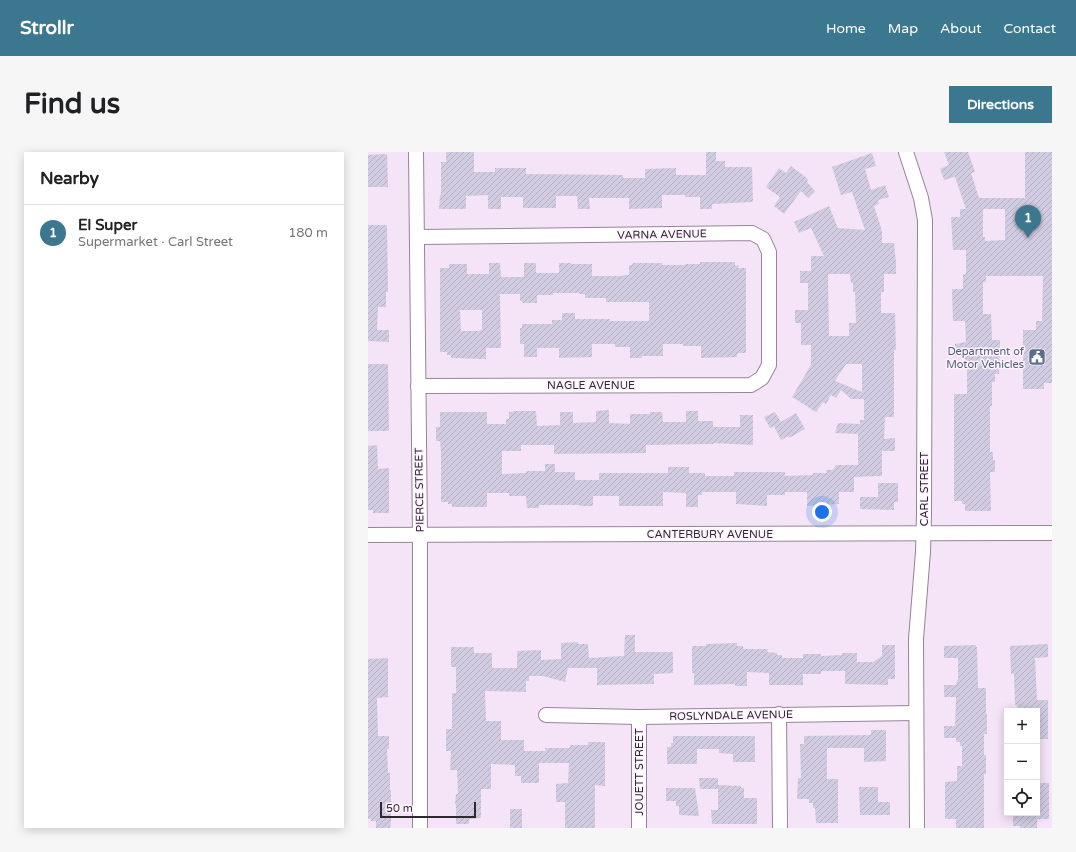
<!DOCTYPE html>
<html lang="en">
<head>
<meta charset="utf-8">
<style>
	:root { --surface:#fff; --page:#f6f6f6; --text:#202124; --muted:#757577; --line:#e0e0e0; --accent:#3b778f }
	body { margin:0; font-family:"Varela Round",sans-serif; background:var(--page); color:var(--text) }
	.controls { position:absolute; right:12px; bottom:12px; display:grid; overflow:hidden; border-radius:0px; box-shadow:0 2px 10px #0003 }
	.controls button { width:36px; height:36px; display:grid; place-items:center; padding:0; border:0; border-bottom:1px solid var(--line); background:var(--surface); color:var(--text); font:20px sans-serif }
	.scale { position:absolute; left:12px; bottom:10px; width:96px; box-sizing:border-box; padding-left:4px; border:2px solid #2f2830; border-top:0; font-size:11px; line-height:14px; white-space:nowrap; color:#2f2830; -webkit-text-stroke:3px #fef3ff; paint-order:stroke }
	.you { position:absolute; left:454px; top:360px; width:14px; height:14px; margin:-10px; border:3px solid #fff; border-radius:50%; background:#1a73e8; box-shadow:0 0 0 6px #1a73e833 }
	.badge { display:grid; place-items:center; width:26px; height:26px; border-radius:50%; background:var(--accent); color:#fff; font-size:13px; font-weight:700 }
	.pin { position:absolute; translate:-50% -33px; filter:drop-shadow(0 1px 2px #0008) }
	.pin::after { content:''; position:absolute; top:21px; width:14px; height:12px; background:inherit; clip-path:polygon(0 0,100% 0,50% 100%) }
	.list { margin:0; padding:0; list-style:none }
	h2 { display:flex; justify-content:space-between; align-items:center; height:52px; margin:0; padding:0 16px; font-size:17px }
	h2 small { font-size:13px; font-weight:400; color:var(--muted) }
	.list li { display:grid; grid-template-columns:26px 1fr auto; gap:12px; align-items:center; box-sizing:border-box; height:56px; padding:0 16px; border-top:1px solid var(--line) }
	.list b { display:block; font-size:15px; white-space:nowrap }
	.list p { margin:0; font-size:13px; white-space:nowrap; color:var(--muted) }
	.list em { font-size:13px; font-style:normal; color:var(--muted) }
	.icon { flex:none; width:22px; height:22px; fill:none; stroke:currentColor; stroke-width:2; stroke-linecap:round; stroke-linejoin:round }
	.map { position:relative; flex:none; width:684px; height:676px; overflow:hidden; border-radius:0px }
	header { display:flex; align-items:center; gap:24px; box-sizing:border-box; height:56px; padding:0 20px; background:var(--accent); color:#fff }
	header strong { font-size:19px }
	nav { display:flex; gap:22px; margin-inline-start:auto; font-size:14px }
	.intro { display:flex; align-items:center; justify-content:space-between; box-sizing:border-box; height:96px; padding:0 24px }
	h1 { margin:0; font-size:28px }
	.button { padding:10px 18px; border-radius:0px; background:var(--accent); color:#fff; font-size:14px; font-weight:700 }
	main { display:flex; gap:24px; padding:0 24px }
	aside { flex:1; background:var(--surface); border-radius:0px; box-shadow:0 2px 10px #0003 }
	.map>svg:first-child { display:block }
	.building { fill:url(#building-hatch); fill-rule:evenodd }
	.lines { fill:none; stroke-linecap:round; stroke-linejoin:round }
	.minor-casing { stroke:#958596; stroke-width:16 }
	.minor { stroke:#fff; stroke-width:14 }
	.labels { text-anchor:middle; stroke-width:3; stroke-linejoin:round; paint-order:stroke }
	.street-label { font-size:11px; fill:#2f2830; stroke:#fef3ff }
	.service-label { font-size:11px; fill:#4e5e75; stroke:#fef3ff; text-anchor:end }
</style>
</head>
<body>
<header>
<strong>Strollr</strong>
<nav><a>Home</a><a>Map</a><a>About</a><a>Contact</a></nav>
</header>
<div class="intro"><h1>Find us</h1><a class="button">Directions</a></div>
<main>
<aside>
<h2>Nearby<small></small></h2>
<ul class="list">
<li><span class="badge">1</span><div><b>El Super</b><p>Supermarket · Carl Street</p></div><em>180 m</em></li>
</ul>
</aside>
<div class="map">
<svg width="684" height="676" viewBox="0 0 684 676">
	<defs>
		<pattern id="building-hatch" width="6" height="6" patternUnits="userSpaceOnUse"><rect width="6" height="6" fill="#d2cce3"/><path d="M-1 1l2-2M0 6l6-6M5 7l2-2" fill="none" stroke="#b5afc3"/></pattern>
	</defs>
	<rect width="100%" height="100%" fill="#f5e3f7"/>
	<g class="building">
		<path d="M78,0H106V20H127V16H158V22L255,23V26H277V17L308,16V23H338V0H348V9H357V15H384L385,50L344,52V57H332V45H317V43H294V56L261,57V46H221L222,57H210L209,44H188V56H155V45H133V57H120V43L98,44V57H71L72,42H73V10H78Z"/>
		<path d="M576,0H600L607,20L603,21L611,46H657V0H684V231H676V237H655V178H668V169H674L675,124H618V130H615V162H623L624,188H632L631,222H627V230H624V254H622V300H625V308H627V320H622L623,359H597V352H594V349H586V242H599V210H597V204H587V192L598,190L597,169H585L584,137H595V122H598V98H585L583,65H592V57H598L587,25L576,28L572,17L581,13ZM615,57H637V88L617,89V85H615Z"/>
		<path d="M504,1L508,14L497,17L503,38L517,33L521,45L510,48L511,52L506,54L514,79V91H526L528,110V122H516V140H513V161H527L528,198H526V265H517L516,287L527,286V299H514V324L486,325V340H471V352L452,353L439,354V340H417V343H399V354L368,352V340H334V343H330V355H318V341L295,340V354H251V344H225V354H212V353H171V356H159L158,344H141V341H119V355H84V352H80V350H73V300L72,289H68V275H72V260H119V272H138V267H141V260H145V259H168L169,274L192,273V260H205V271L228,270V259L241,258V271L262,272V262H282V260H294L295,270H318V259H330V269H345V275H372V263H385V293L345,291V292L278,293V301L186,302V293H153V299H134V322L158,321V319H177V312H187V320H207V328H231V321H300V315H321V321H337V324H366V320H417V324L445,323V321H459L458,318H465L468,313H490V282L467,281L470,271L492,272V268H496V247H483L473,238L468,246L463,243L458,252L455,250L448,260L424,245L443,213V193H433V171H427V158H440V131H432V119H443V104H456L443,76L431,81L426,70L461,54L470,76L497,78L484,40L473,43L464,15ZM460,122H482L483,131H485V140H487L488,171H481V184H461ZM478,212H494V240L467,229Z"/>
		<path d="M19,2L20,35H0V3Z"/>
		<path d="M423,14L440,27L439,30L447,39L440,46L433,39L416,62L406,54L412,45L398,35L411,16L418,21Z"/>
		<path d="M0,73H19L20,140H18V155H10L9,178H21V190L0,189Z"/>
		<path d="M332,110H367V114L371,113L370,116H378V201H369V205L333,206V194H315V192H295V204H274V206H262V195H247V192H224V205L191,206V196H169V205H156V192H152V176H154V172H184V168H194V161H207V167H242V169H281V150H238V146H217V142H211V141H185V143H169V151H154V149H152V142H132L133,196H118V207L83,206V203H79V200H72V116H81V112H99V122H121V111H132L133,125H156V111H168V121H191V111H203V112H224V124H255V123H261V113H264L265,111H294V113H317V112H332ZM92,158H114V178H112V179H93Z"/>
		<path d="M0,212H20L21,279H0Z"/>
		<path d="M407,260L413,270L402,276L396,265Z"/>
		<path d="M428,261L437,277L421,286L420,284L413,288L406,274Z"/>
		<path d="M9,293L10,317L21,316V361H5V358H0V294Z"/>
		<path d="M510,331H530V350H526V358L492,357V345H510Z"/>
		<path d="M257,483H267V500H305V521L286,522V532L229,533V516H200L197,530L175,524H161V529H158V540L117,539L118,569H133V588H156V599H178L177,596H202V593H220V590H237V634L227,633V676H197V650H188V632L200,631L201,611H171V631H153V624H147V613L123,612V637H113V666L101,667V672H88V652H87L88,642H90L89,618H82L83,599H78V577H84V541H88V515H83V495H106V501H124V516H149V499L173,498V508L193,507V491L210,490V492H220L221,506L256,504Z"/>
		<path d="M369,491V494H375V497H400L399,500L409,501V503H414V506H435V502H453V504L474,503V501H489V510H505L514,504V493H527V527H520V533L477,532V519H453V522H435V533H401V521L379,520V534H367V532L326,533V521H324V494H338V492Z"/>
		<path d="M680,492V505L667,506L669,548H680V587H669V559H653L647,552L646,522H643L642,494Z"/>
		<path d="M608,493V495H609L610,536H618V562H619V582H616V603H618V622H616V676H588V667H577V630L589,629V614H594V594H592V590H588V586H576V574H587L588,545H576V533H588L589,528H590V506H576V494Z"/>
		<path d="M20,506V545L9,546L10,584H21V597H19L20,621H22V638H23V669L22,676H8V669H3V667H0V507Z"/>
		<path d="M503,578H518V609L496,610V596H459V627H470V671H448L447,656H445V651H441V647H429L430,626H433L432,592H436V584L503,583Z"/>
		<path d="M305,584H387V610H365V602L351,601V597H329V612H299V595H303V591H305Z"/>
		<path d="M331,626H350V637H332Z"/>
		<rect x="669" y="631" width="12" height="36"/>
		<path d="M350,633L373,634V636H376V646H389V672H344L343,658H350Z"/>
		<path d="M491,635H510V650H522V663H492Z"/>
		<path d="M298,636H327L331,664L311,663V654H308V649H298Z"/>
		<rect x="142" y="657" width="12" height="19"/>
		<path d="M645,661H669V676H652V674H645Z"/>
	</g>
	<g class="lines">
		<defs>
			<g id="minor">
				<path d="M48,0L52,383V676"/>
				<path d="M538,0L553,46L557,68L556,363L555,400L548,487L549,676"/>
				<path d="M49,85L384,81L395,87L401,100V213L394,226L383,233L50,234"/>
				<path d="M0,383L684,381"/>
				<path d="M411,562L412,676"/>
				<path d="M178,563L271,565L548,561"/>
				<path d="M271,676V565"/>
			</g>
		</defs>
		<use href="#minor" class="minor-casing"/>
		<use href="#minor" class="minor"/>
	</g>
	<defs>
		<symbol id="civic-square" viewBox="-11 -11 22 22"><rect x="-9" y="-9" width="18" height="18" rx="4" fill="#5c6f8a" stroke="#fef3ff"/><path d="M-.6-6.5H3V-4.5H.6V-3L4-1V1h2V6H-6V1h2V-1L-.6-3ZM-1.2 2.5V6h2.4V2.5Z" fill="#fff"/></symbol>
	</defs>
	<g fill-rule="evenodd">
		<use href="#civic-square" x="659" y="195" width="20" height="20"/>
	</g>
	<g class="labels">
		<g class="street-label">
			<text transform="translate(294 82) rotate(-1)" y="4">VARNA AVENUE</text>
			<text x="223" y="237">NAGLE AVENUE</text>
			<text transform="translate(556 337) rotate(-90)" y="4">CARL STREET</text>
			<text transform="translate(51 338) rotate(-91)" y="4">PIERCE STREET</text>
			<text x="342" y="386">CANTERBURY AVENUE</text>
			<text transform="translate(363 563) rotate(-1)" y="4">ROSLYNDALE AVENUE</text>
			<text transform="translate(271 620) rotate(-90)" y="4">JOUETT STREET</text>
		</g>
		<g class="service-label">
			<text x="656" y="203">Department of<tspan x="656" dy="13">Motor Vehicles</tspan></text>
		</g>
	</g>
</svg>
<div class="controls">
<button>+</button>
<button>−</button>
<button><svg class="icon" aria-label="locate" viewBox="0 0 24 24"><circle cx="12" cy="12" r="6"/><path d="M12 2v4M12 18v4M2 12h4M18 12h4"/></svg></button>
</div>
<div class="scale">50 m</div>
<div class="you"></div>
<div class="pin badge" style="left:660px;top:86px">1</div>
</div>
</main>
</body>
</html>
